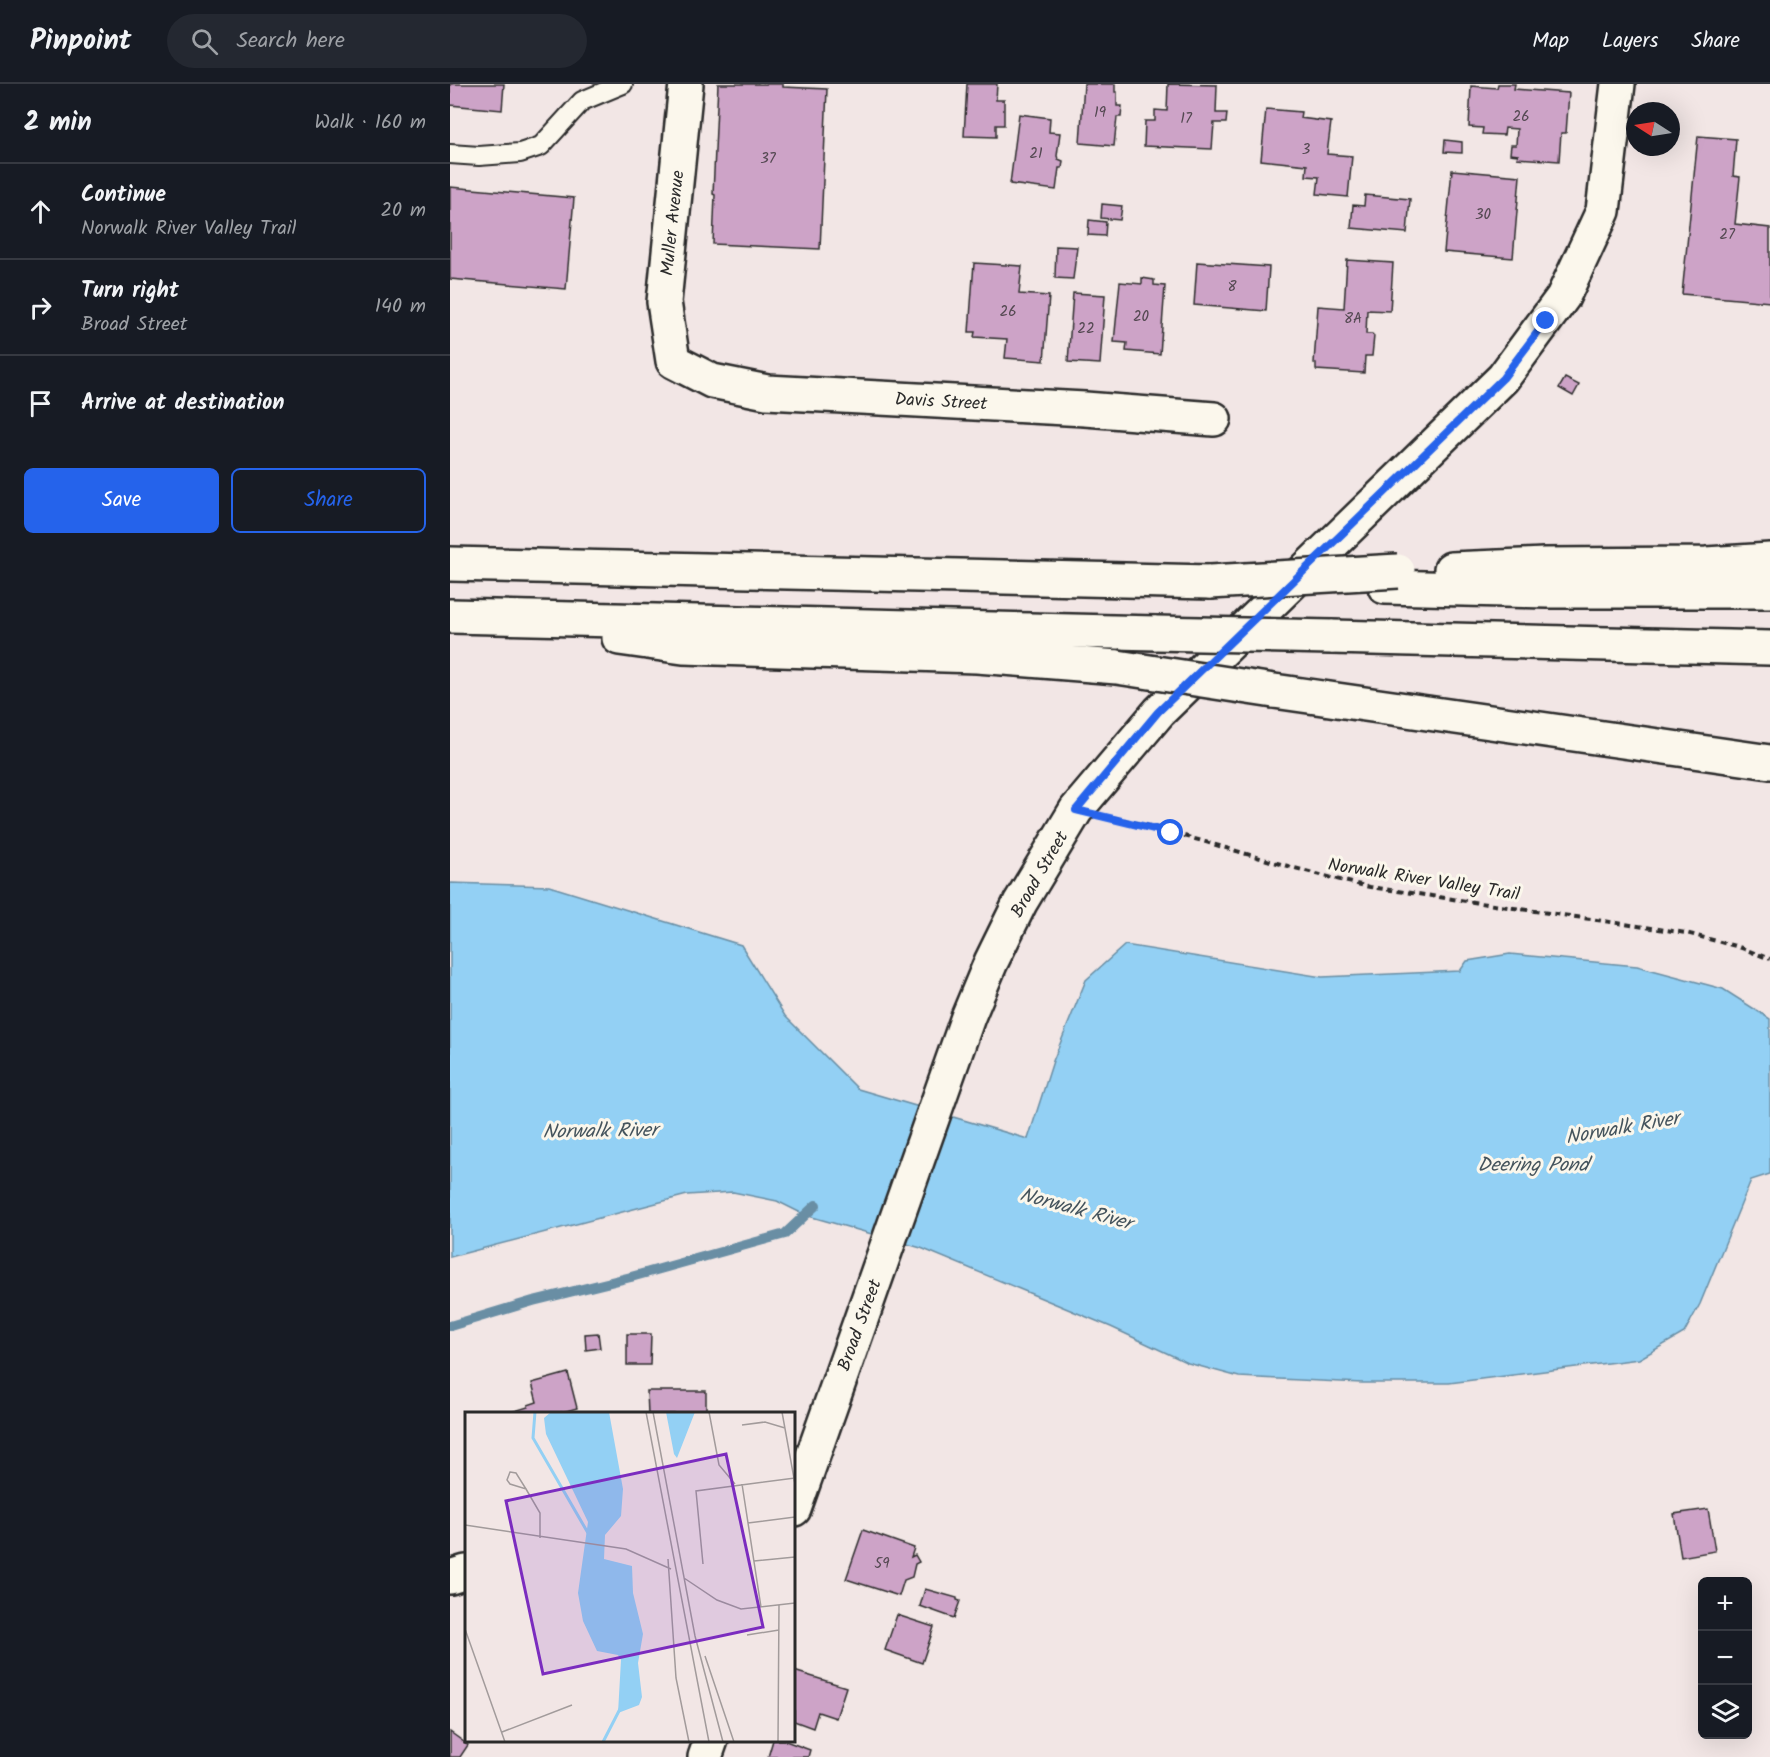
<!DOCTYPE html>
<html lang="en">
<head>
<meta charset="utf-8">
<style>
	:root { --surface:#171b24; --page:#242831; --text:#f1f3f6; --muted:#9ea1a6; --line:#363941; --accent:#2563eb }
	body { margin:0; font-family:Kalam,sans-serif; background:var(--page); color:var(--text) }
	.controls { position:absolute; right:18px; bottom:18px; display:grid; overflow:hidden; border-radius:9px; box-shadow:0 6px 24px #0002 }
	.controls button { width:54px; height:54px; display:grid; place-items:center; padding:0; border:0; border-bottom:2px solid var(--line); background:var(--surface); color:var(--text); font:30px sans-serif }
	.compass { position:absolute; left:1176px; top:18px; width:54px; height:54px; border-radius:50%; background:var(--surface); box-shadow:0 6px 24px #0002; rotate:282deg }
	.stop { position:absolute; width:18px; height:18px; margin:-14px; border:4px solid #2563eb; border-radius:50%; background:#fff }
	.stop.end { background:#2563eb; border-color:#fff; box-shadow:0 2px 6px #0008 }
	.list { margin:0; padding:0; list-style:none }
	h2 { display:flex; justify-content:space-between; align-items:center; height:78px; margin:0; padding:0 24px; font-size:26px }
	h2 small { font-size:20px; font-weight:400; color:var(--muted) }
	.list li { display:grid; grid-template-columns:39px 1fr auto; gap:18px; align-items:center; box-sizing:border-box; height:96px; padding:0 24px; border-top:2px solid var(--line) }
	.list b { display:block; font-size:22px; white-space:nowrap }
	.list p { margin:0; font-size:20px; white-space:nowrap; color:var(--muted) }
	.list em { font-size:20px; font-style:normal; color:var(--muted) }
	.actions { display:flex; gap:12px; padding:18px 24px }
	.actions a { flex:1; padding:14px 0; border:2px solid var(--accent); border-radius:9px; text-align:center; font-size:21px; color:var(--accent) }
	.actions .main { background:var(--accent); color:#fff }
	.icon { flex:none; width:33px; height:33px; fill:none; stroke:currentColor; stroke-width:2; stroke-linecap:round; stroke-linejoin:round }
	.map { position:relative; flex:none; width:1320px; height:1673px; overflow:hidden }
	header { display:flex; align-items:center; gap:36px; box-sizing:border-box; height:84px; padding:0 30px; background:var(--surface); border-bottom:2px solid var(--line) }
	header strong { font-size:28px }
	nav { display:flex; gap:33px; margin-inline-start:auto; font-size:21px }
	.search { width:420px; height:54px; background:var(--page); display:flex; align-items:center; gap:15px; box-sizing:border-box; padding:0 21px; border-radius:33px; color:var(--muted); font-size:22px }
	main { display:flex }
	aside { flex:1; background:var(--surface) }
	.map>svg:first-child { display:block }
	.water { fill:#93d0f4; stroke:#698ea4; stroke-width:1.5 }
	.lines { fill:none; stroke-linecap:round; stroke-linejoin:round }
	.stream { stroke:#698ea4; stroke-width:10 }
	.building { fill:#cda3c7; stroke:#2b2b2b; stroke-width:1.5 }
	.lane-casing { stroke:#2b2b2b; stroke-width:22 }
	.street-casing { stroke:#2b2b2b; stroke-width:38 }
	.secondary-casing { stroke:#2b2b2b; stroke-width:38 }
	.highway-casing { stroke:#2b2b2b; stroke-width:38 }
	.path { stroke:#2b2b2b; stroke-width:4; stroke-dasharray:6 4.5; stroke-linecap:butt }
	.lane { stroke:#fbf7ec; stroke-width:18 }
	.street { stroke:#fbf7ec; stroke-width:33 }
	.secondary { stroke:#fbf7ec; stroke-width:33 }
	.highway { stroke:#fbf7ec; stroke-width:33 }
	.highway-bridge-casing { stroke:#2b2b2b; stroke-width:38; stroke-linecap:butt }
	.highway-bridge { stroke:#fbf7ec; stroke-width:33 }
	.route { stroke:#2563eb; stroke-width:8 }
	.labels { text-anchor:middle; stroke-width:6; stroke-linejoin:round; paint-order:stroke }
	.number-label { font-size:15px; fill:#544952 }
	.street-label { font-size:18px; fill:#2b2b2b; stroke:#fbf7ec }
	.water-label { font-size:20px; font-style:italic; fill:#45545d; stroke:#fbf7ec }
	.inset-river { fill:none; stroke:#93d0f4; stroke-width:3 }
	.inset-road { fill:none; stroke:#a29b9b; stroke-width:1.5 }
	.view { fill:#7b2cbf; fill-opacity:0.15; stroke:#7b2cbf; stroke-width:3 }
	.inset-edge { fill:none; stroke:#2b2b2b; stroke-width:3 }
</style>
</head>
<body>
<header>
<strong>Pinpoint</strong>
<div class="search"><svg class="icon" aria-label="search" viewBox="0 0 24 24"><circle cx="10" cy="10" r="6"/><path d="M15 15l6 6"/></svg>Search here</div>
<nav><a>Map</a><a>Layers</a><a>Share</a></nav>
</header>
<main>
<aside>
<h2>2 min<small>Walk · 160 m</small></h2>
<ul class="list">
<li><svg class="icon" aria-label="ahead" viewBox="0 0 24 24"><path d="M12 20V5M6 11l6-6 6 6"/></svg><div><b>Continue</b><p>Norwalk River Valley Trail</p></div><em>20 m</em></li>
<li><svg class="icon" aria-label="right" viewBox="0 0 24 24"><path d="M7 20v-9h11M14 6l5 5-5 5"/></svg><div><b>Turn right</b><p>Broad Street</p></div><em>140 m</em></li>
<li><svg class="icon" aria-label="arrive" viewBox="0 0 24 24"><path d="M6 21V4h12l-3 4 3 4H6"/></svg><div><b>Arrive at destination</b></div></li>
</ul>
<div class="actions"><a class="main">Save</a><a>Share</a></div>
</aside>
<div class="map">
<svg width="1320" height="1673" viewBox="0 0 1320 1673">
	<rect width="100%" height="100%" fill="#f2e6e5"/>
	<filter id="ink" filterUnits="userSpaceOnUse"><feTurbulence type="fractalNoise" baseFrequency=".0167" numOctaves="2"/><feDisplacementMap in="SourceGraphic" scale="12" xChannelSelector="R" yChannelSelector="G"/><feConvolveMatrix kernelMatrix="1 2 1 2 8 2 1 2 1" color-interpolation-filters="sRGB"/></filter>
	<g filter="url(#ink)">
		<path class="water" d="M0,799L99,802L291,861L335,932L408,1005L578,1055L603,977L636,896L675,861L872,893L1010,887L1017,877L1060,870L1187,882L1273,905L1320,935V1090L1301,1096L1250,1220L1234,1249L1189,1275L999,1299H912L789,1293L738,1279L661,1243L471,1164L355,1131L327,1117L283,1108L237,1111L0,1173Z"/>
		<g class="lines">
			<path class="stream" d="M0,1242L83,1217L181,1193L335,1150L366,1121"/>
		</g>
		<g class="building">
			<path d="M0,0H54L52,26L0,21Z"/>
			<path d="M268,0H333V3L377,5L370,165L263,160L265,111L263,110Z"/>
			<path d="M517,0H547L546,16H554V41H546V53L514,52Z"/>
			<path d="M634,0H665V8H667V22H672L671,33H667L664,62L630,59Z"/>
			<path d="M718,0L767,1L766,29H777L776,39H764L762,65L694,62L695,37H705V26L717,27Z"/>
			<path d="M1048,0H1065L1064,5L1119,9L1116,49H1111L1109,77L1067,74L1068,71L1060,70L1061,61H1066L1067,45L1055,44L1054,51L1032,50L1033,44L1019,43L1021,2L1047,4Z"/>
			<path d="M816,25L851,28L850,34L881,38L877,70L902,72L898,113L867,110L869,93L856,92L857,81L811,76Z"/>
			<path d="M569,30L600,34L599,48L610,49L607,72L608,75L613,77L612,84H609L606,106L560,100Z"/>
			<path d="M1248,52L1286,55L1283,92L1290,93L1285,140L1320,144V218L1232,210Z"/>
			<path d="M995,56L1012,58V69L994,68Z"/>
			<path d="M1002,86L1070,92L1063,174L994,168Z"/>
			<path d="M0,103L124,114L116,205L0,195Z"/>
			<path d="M915,111L960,115L957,149L901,144L903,121L914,122Z"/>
			<path d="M652,120L672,122L670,136L651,134Z"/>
			<path d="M639,136L656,138L655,152L638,151Z"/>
			<path d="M606,162L627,163L623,195L605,194Z"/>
			<path d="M897,176L943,179L940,227L917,226L916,250H922L924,252L922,272H915L914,289L866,286V279H864L868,222L894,224Z"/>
			<path d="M747,178L819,183L816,227L744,221Z"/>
			<path d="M524,179L572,182L569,210L599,212L594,277L555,274L557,255L524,253L525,248H519Z"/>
			<path d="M692,194L704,196V201L715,202L710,270L676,267L677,259L664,258L670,198L692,200Z"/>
			<path d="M623,209L655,211L650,280L618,278Z"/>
			<path d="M1115,294L1129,301L1123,312L1109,304Z"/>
			<path d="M148,1249L150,1264L136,1266L135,1250Z"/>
			<path d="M177,1250H201L200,1281H177Z"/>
			<path d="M118,1289L127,1324L106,1330H55L78,1323V1321L87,1318L82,1299Z"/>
			<path d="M197,1307H256V1330H198Z"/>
			<path d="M1258,1425L1265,1467L1231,1473L1224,1430Z"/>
			<path d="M413,1446L464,1464L461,1473L465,1471L469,1478L465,1480L462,1493L454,1496L449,1512L396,1495Z"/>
			<path d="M475,1505L507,1514V1516L510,1517L504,1534L470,1522Z"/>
			<path d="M447,1531L484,1543L472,1579L435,1566Z"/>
			<path d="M344,1587L396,1603L386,1634L368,1628L363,1644L344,1637Z"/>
			<path d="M0,1648L18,1661L10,1673H0Z"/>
			<path d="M323,1656H333L360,1666L358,1673H318Z"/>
		</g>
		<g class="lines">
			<defs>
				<path id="lane" d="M0,70L29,72L70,69L91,62L132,17L173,0"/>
				<g id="street">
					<path d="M236,0L214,218L223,277L262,297L317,308L635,325L764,335"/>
					<path d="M0,1493L16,1488"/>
				</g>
				<g id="secondary">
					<path d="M344,1425L518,933L541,878L570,819L626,726L709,628L1053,294L1113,213L1153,127L1168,0"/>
					<path d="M255,1673L261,1656"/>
				</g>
				<g id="highway">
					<path d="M0,480L760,498"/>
					<path d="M1001,485L1094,481L1256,480L1320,476"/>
					<path d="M935,503L1097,507H1320"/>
					<path d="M0,532L706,549"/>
					<path d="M881,553L1320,564"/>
					<path d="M169,554L233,563L527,572L667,583"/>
					<path d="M824,607L1320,678"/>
				</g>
			</defs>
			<use href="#lane" class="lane-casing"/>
			<use href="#street" class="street-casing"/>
			<use href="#secondary" class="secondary-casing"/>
			<use href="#highway" class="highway-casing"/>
			<path class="path" d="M663,734C750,753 833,784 920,803L1236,849L1289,863L1320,875"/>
			<use href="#lane" class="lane"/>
			<use href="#street" class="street"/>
			<use href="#secondary" class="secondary"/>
			<use href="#highway" class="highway"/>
			<defs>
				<g id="highway-bridge">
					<path d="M760,498L948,487"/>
					<path d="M706,549L881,553"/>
					<path d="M667,583L824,607"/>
				</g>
			</defs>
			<use href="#highway-bridge" class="highway-bridge-casing"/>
			<use href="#highway-bridge" class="highway-bridge"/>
		</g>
	</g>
	<g class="lines" filter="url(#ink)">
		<path class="route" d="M721,749L626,726L708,628L1053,294L1096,237"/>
	</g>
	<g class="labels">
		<g class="number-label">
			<text x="650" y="33">19</text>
			<text x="1071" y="37">26</text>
			<text x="736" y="39">17</text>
			<text x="856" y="70">3</text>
			<text x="586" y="74">21</text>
			<text x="318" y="79">37</text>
			<text x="1033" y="135">30</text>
			<text x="1277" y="155">27</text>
			<text x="782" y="207">8</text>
			<text x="558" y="232">26</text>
			<text x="691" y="237">20</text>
			<text x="903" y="239">8A</text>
			<text x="636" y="249">22</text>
			<text x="432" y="1484">59</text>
		</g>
		<g class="street-label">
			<text transform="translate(222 139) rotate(-84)" y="6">Muller Avenue</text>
			<text transform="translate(491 317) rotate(3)" y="6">Davis Street</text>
			<text transform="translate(589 790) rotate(-60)" y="6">Broad Street</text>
			<text transform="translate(974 795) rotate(9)" y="6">Norwalk River Valley Trail</text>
			<text transform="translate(409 1241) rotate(-70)" y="6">Broad Street</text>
		</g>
		<g class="water-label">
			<text transform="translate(1172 1043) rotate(-10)" y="7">Norwalk River</text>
			<text transform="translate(150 1046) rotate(-1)" y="7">Norwalk River</text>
			<text x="1083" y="1087">Deering Pond</text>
			<text transform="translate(626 1124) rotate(15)" y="7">Norwalk River</text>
		</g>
	</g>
	<g transform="translate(15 1328)">
		<rect width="330" height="330" fill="#f2e6e5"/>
		<path d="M86,0H144L158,77L156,104L140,123L139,147L167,154L168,181L178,222L173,251L177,285L174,293L153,301L156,248L153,243L132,239L118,209L113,181L123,110L81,22L79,6ZM201,0H230L212,46L209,42Z" fill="#93d0f4"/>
		<path class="inset-river" d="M70,0L68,26L123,121M138,330L157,293"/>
		<path class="inset-road" d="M181,0L244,330M188,0L230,224L258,330M244,0L254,53L270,72M317,0L330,72M277,13L300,10L320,16M45,60L51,61L61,77L45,72L42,68ZM277,72L296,195M61,77L75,101V126M283,111L330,105M0,113L161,137L206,157M203,147L211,266L224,330M289,149L330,145M238,152L231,79L330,66M219,166L252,188L276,197L330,191M0,217L40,330M282,223L314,218M240,244L269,330M37,320L107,293M313,330L314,193"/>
		<path class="view" d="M261,42L298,215L78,262L41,89Z"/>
		<rect width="330" height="330" class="inset-edge"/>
	</g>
</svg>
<div class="controls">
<button>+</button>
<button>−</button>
<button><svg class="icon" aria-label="layers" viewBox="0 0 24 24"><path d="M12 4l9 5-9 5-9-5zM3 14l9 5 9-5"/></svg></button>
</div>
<svg class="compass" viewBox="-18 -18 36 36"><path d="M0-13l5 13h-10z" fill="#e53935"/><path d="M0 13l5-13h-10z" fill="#9ea1a6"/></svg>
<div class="stop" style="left:721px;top:749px"></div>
<div class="stop end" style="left:1096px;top:237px"></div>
</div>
</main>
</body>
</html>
